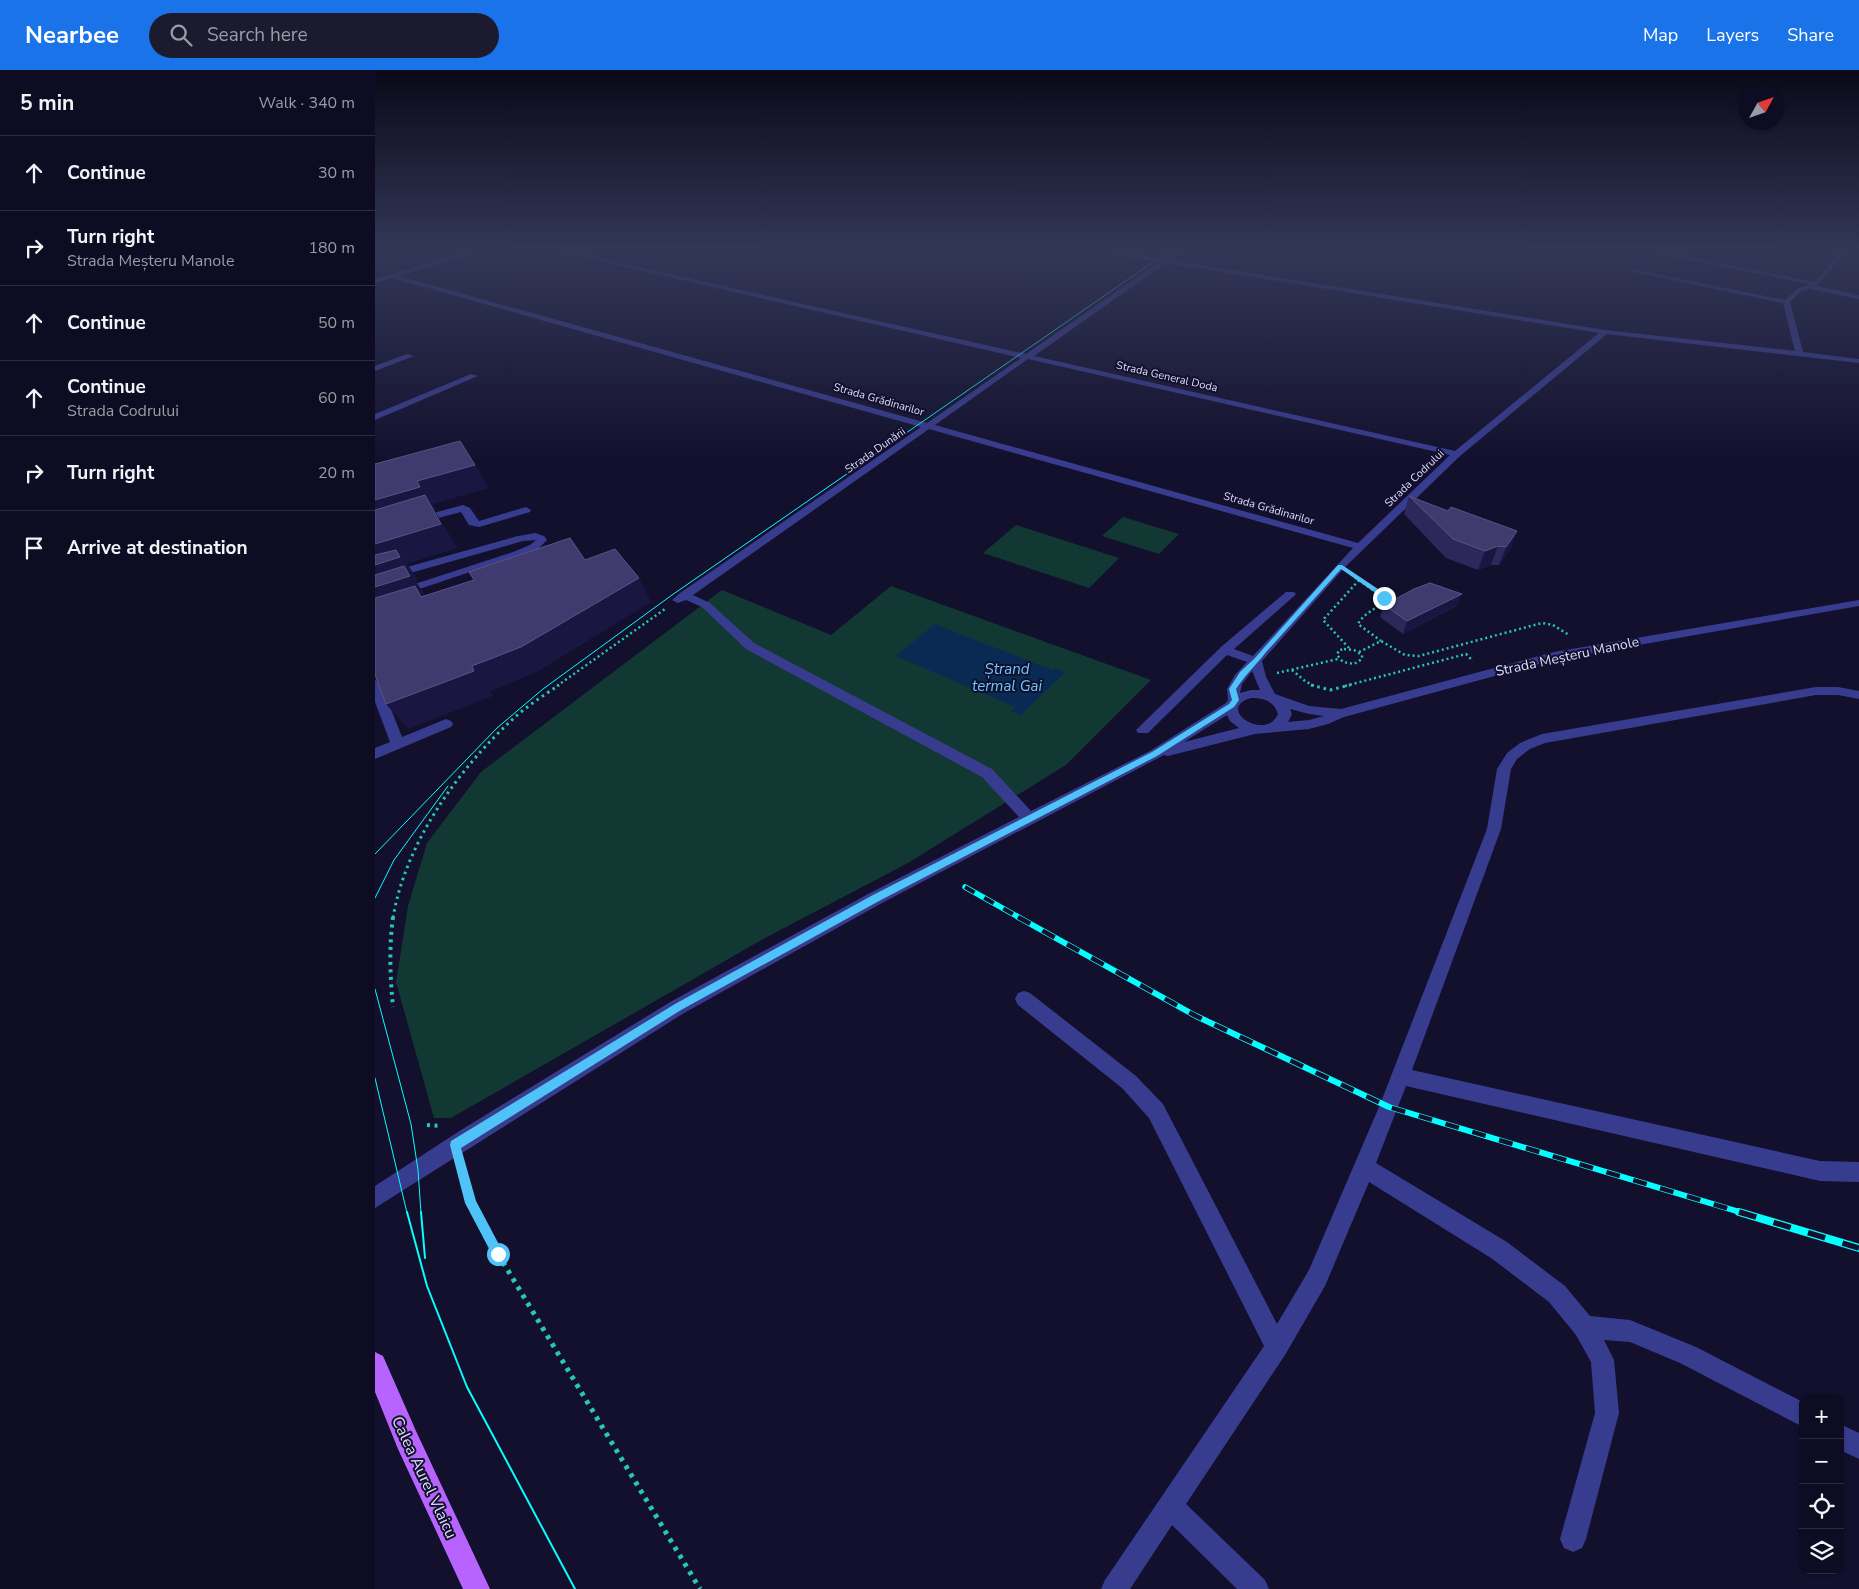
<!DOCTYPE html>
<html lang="en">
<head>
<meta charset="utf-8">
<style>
	:root { --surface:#0e0c22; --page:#1c1a2f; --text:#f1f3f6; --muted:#9b9ba5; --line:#2e2c40; --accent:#1a73e8 }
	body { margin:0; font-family:"Nunito Sans",sans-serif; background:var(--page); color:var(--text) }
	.controls { position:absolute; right:15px; bottom:15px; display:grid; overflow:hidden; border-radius:10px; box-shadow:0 1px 4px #0004 }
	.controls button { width:45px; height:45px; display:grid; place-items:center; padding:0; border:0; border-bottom:1px solid var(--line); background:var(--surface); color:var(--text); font:25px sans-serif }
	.compass { position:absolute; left:1364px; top:15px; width:45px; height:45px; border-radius:50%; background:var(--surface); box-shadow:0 1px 4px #0004; rotate:50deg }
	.stop { position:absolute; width:15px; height:15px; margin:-11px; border:4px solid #4fc3f7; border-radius:50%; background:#fff }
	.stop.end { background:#4fc3f7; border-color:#fff; box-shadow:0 1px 5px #0008 }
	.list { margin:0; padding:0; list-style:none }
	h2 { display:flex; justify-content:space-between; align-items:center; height:65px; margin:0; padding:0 20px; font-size:21px }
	h2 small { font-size:16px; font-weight:400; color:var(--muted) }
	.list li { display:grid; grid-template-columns:32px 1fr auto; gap:15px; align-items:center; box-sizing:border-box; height:75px; padding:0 20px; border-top:1px solid var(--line) }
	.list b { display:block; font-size:19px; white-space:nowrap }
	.list p { margin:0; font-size:16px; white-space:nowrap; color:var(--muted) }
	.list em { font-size:16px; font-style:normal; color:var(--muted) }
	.icon { flex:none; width:28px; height:28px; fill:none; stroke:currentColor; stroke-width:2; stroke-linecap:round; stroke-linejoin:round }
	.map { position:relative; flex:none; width:1484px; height:1519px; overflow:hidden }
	header { display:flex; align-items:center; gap:30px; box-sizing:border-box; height:70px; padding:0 25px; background:var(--accent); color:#fff }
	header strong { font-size:24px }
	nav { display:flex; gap:28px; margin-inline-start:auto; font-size:18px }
	.search { width:350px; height:45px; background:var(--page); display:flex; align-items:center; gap:12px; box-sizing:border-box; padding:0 18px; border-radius:28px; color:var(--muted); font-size:19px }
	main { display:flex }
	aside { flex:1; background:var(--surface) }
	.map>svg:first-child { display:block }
	.green { fill:#123833 }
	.water { fill:#092b53 }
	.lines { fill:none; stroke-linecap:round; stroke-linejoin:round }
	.path-far3 { stroke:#28c7af; stroke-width:2.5; stroke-dasharray:2 3; stroke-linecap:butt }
	.path-far2 { stroke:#28c7af; stroke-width:3; stroke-dasharray:2.5 4; stroke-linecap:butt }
	.path-far1 { stroke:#28c7af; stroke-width:4; stroke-dasharray:3 4.5; stroke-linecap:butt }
	.path { stroke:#28c7af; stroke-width:5; stroke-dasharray:4 5.5; stroke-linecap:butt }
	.minor { fill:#383c8f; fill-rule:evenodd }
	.major { fill:#b663ff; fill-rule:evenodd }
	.tram-far1 { stroke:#08fdff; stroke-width:1 }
	.tram { stroke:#08fdff; stroke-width:2 }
	.rail-far2-casing { stroke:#08fdff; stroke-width:5.5 }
	.rail-far1-casing { stroke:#08fdff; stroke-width:6 }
	.rail-casing { stroke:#08fdff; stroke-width:8 }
	.rail-far2 { stroke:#12102d; stroke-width:4; stroke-dasharray:11; stroke-linecap:butt }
	.rail-far1 { stroke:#12102d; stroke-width:4.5; stroke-dasharray:14; stroke-linecap:butt }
	.rail { stroke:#12102d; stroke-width:5.5; stroke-dasharray:18; stroke-linecap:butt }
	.wall { fill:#2d285c }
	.shaded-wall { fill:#1a1642 }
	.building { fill:#403b6e; stroke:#595484 }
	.route { fill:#4fc3f7 }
	.labels { text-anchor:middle; stroke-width:4; stroke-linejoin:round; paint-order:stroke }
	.far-street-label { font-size:11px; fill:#dddcff; stroke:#12102d }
	.street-label { font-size:14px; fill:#dddcff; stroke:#12102d }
	.water-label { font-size:15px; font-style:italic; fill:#6ac8ff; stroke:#12102d }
	.near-street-label { font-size:16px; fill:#dddcff; stroke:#12102d }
</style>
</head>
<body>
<header>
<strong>Nearbee</strong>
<div class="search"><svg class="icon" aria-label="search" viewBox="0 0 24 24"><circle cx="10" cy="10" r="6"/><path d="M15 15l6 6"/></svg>Search here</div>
<nav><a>Map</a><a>Layers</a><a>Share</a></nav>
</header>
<main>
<aside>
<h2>5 min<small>Walk · 340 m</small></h2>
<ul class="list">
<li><svg class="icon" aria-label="ahead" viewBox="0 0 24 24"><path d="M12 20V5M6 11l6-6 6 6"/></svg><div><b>Continue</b></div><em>30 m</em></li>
<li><svg class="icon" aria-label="right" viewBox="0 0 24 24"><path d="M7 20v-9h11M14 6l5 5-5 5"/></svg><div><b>Turn right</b><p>Strada Meșteru Manole</p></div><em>180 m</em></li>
<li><svg class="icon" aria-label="ahead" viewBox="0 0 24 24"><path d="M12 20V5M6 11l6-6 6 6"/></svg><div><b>Continue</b></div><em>50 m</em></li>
<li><svg class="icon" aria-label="ahead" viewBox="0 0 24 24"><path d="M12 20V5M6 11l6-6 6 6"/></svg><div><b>Continue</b><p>Strada Codrului</p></div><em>60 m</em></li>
<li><svg class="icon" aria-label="right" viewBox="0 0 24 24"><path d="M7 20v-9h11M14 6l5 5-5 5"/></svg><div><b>Turn right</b></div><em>20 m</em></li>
<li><svg class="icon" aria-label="arrive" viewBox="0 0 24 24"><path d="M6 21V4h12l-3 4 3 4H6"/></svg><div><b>Arrive at destination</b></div></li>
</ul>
</aside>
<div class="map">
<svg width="1484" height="1519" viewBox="0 0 1484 1519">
	<rect width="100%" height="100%" fill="#12102d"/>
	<g class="green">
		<path d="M748,447L804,464L784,484L727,466Z"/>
		<path d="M641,455L744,488L714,518L608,483Z"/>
		<path d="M516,516L776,610L691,695L533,793L390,868L76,1048H59L21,912L33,836L52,773L106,702L347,520L456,565Z"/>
	</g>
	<path class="water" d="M560,554L677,600L680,598L690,602L646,645L636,641L640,637L521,586Z"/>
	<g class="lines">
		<g class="path-far3">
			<path d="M984,510L1009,528C1003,540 989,542 983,554L1006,571"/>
			<path d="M974,578L948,550L984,510L978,506"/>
			<path d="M969,579L979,580L987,585V589L979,594L968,592L962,585L964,580Z"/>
			<path d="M984,582L1006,571L1030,585L1044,586L1167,553L1178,555L1194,565"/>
			<path d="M917,600L930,611L939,616"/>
			<path d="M902,603L963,589"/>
			<path d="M182,616L290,539"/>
			<path d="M970,616L1091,584L1098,591"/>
		</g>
		<g class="path-far2">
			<path d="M936,615L955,620L975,615"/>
			<path d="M18,848C30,774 83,699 138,649C152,636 168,626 184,615"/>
		</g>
		<g class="path-far1">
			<path d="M18,847C14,877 15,906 18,937"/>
			<path d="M52,1055L67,1056"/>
			<path d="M86,1099L96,1133L101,1143"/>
		</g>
		<path class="path" d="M101,1142L123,1184L325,1519"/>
		<g class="minor">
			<path d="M101,179H112L24,206L552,353L646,288L172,179H184L651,284L784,192L712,179H728L789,189L803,179H810L795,190L1230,260L1420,281L1408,233L1254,201L1257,199L1410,230L1422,219L1434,214L1259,179H1273L1440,212L1467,179H1473L1442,216L1484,225V229L1434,219L1426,221L1415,232L1428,282L1484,289V293L1232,264L1085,386L969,498L887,591L891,607L900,624L934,636L966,639L1179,582L1484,530V536L1179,590L969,647L953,654L934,659L880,664L793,686L789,685L507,833L309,943L0,1138V1116L86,1060L297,931L495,823L644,747L607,707L371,579L327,537L311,530L303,533L297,530L305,523L546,357L17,208L0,213V209ZM791,193L1224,263L1080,381L659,286ZM653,289L1075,385L983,473L560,355ZM554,359L978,478L878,586L859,579L919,526L921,524L919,522H911L846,577L761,660L763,663H773L852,585L872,592L860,605L852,619L853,630L851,633L775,681L656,741L617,699L379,573L335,533L318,525ZM877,601L885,620H876L865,623L867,614ZM876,628C889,628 899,631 903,644C892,672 839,639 876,628ZM915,639L934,644L949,646L934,650L913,652L917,644ZM852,645L855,651L864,658L809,672Z"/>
			<path d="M1207,179H1226L1223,181Z"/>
			<path d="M32,284L39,286L0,301V296Z"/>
			<path d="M96,304L103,306L0,350V344Z"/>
			<path d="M88,435L95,438L104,451L151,437L156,440L155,442L104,457L94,455L86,442L44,453L39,450L40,448Z"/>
			<path d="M160,463L169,466L172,470L163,479L0,534V527L138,482L155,475L161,470L148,471L0,513V506L143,466Z"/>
			<path d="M0,610L6,614L27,667L71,649L76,651L78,654L76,657L0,689V678L15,672L0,632Z"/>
			<path d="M1441,617H1463L1484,621V629L1463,625H1441L1170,673L1155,679L1142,689L1136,699L1126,759L1037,1000L1445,1091L1484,1092V1112L1445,1111L1031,1016L1001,1093L1132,1172L1190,1216L1215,1246L1255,1250L1321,1277L1428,1332V1357L1305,1293L1255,1272L1229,1270L1239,1290L1244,1343L1211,1469L1207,1478L1198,1482L1189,1478L1185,1469L1220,1343L1216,1292L1201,1265L1174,1232L1116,1188L994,1112L950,1216L910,1285L811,1434L890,1510L894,1519H862L797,1455L755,1519H726L730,1510L889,1276L774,1048L747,1018L643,935L640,929L643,923L649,921L655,923L761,1006L788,1034L902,1254L934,1200L1004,1037L1112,759L1122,699L1132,683L1145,673L1167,664Z"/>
			<path d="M1465,1354L1484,1363V1389L1465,1380Z"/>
		</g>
		<path class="major" d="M0,1282L8,1286L41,1361L115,1519H88L23,1379L0,1322Z"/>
		<g class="tram-far1">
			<path d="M0,784L122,658L168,619L297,525L797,179"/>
			<path d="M0,828L19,790L73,716"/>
			<path d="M0,919L36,1054L43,1100L46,1143"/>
			<path d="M0,1008L32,1143"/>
		</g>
		<g class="tram">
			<path d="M32,1142L52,1216L92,1317L200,1519"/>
			<path d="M46,1142L50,1188"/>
		</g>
		<defs>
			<path id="rail-far2" d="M590,817L645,848"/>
			<path id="rail-far1" d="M643,847L821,946L1014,1037L1368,1143"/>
			<path id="rail" d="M1364,1142L1484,1178"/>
		</defs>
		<use href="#rail-far2" class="rail-far2-casing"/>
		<use href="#rail-far1" class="rail-far1-casing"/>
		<use href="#rail" class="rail-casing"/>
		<use href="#rail-far2" class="rail-far2"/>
		<use href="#rail-far1" class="rail-far1"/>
		<use href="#rail" class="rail"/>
	</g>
	<g class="wall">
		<path d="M1034,426L1073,441L1142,461L1135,480L1124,495H1116L1103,500L1071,488L1029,444Z"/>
		<path d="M1009,535L1082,536L1028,564L1005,547Z"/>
	</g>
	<g class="shaded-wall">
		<path d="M100,395L114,418L58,434L61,440L60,441L82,478L32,494L39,504L43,511L41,512L47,520L53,530L0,548V430L42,411Z"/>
		<path d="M1142,461L1135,480L1124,495L1131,477Z"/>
		<path d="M1123,476L1116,495L1103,500L1110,481Z"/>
		<path d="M264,508L276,532L162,602L115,621L118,626L33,659L11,634L97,596Z"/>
		<path d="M1087,524L1082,536L1028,564L1032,551Z"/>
	</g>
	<g class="building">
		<path d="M85,371L100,395L42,411L45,417L0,430V394Z"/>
		<path d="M50,425L66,454L0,474V440Z"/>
		<path d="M1034,426L1073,441L1076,437L1142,461L1131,477L1123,476L1110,481L1078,469Z"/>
		<path d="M195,468L210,490L240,479L264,508L146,577L97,596L99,601L11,634L0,605V528L40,516L46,527L99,510L94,502Z"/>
		<path d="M21,480L25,487L0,495V485Z"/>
		<path d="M29,496L35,506L0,517V505Z"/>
		<path d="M1055,513L1087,524L1032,551L1009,535L1039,519Z"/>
	</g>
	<linearGradient id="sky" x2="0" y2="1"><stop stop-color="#0a0919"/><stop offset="0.46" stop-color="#333757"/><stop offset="1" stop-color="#333757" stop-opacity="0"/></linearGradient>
	<rect width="1484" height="392" fill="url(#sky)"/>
	<path class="route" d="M963,495H967L1006,521L1011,530H1007L1002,524L966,499L892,581C882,594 870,605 861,619L864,630L859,637L782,686L504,831L306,940L86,1078L101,1131L129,1184L127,1188L123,1189L119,1188L90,1133L75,1075L76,1071L300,934L498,825L777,682L854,634L857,630L854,619L865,602L879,589Z"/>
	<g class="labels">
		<g class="far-street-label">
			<text transform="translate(792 306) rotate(13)" y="4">Strada General Doda</text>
			<text transform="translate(504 329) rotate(16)" y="4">Strada Grădinarilor</text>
			<text transform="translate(500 380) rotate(-35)" y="4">Strada Dunării</text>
			<text transform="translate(1039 408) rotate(-44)" y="4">Strada Codrului</text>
			<text transform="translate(894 438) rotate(16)" y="4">Strada Grădinarilor</text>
		</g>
		<g class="street-label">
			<text transform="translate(1192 586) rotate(-12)" y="5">Strada Meșteru Manole</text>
		</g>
		<g class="water-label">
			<text x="632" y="604">Ștrand<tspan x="632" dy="17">termal Gai</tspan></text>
		</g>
		<g class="near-street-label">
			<text transform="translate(50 1407) rotate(65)" y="6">Calea Aurel Vlaicu</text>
		</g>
	</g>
</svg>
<div class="controls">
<button>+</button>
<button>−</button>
<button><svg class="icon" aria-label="locate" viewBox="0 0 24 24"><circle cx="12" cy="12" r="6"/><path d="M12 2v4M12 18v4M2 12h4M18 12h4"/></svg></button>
<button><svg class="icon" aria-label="layers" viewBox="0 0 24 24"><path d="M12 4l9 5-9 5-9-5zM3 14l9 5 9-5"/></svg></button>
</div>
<svg class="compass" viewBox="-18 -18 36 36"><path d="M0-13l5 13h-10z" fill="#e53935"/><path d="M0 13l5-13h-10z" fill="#9b9ba5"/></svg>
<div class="stop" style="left:123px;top:1184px"></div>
<div class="stop end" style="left:1009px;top:528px"></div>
</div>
</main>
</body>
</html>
